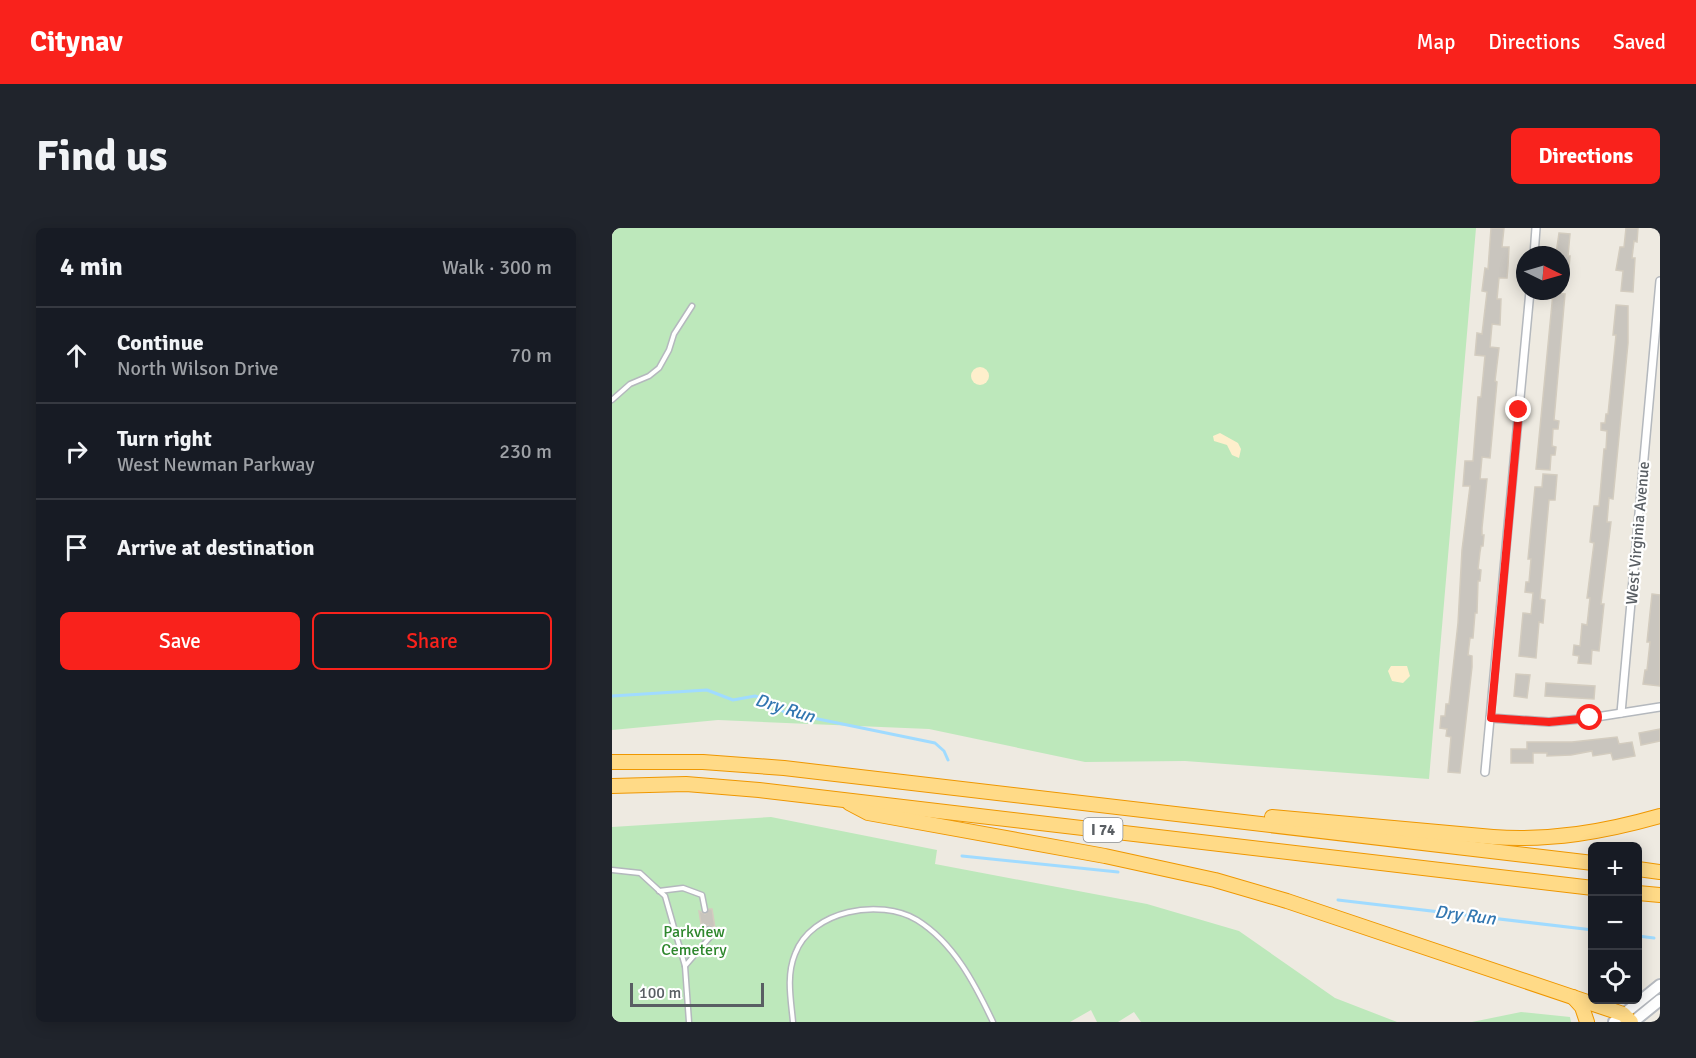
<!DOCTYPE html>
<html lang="en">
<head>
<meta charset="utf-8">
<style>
	:root { --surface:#171b24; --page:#20242c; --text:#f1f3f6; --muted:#9ea1a6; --line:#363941; --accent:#f9221c }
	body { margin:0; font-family:Signika,sans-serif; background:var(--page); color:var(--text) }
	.controls { position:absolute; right:18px; bottom:18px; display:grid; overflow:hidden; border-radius:9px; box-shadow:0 3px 15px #0003 }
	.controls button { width:54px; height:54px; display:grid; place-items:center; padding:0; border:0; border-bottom:2px solid var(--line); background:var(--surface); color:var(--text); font:30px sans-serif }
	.compass { position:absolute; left:904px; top:18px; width:54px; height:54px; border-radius:50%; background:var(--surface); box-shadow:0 3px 15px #0003; rotate:95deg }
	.scale { position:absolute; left:18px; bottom:15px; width:134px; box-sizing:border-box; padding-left:6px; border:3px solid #595e63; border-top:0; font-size:16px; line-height:21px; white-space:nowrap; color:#595e63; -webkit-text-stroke:4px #fff; paint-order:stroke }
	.stop { position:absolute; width:18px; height:18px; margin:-14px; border:4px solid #f9221c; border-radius:50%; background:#fff }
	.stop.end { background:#f9221c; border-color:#fff; box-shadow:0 2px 6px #0008 }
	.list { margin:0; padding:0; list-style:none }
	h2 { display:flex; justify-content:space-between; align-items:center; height:78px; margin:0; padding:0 24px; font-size:26px }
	h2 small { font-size:20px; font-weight:400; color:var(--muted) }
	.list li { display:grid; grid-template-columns:39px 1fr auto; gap:18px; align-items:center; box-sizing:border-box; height:96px; padding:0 24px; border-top:2px solid var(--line) }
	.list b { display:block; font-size:22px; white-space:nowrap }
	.list p { margin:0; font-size:20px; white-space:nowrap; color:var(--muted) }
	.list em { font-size:20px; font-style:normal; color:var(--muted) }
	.actions { display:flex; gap:12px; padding:18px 24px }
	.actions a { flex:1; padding:14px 0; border:2px solid var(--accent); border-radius:9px; text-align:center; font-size:21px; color:var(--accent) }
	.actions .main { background:var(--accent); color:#fff }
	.icon { flex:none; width:33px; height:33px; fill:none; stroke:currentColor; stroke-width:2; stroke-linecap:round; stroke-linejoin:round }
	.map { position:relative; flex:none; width:1048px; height:794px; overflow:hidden; border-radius:9px }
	header { display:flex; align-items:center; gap:36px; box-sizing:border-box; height:84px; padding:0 30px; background:var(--accent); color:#fff }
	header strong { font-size:28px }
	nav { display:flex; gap:33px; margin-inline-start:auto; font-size:21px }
	.intro { display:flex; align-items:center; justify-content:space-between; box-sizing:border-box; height:144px; padding:0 36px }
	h1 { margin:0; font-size:42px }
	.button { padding:15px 27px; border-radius:9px; background:var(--accent); color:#fff; font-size:21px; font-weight:700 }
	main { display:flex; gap:36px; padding:0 36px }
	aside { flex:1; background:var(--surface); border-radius:9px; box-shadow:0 3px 15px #0003 }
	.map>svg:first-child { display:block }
	.green { fill:#bde8bb }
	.sand { fill:#feefcc }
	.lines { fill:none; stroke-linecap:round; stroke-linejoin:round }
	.stream { stroke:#a0dbff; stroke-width:3 }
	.building { fill:#c9c5be; stroke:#d3ccbf; stroke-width:1.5 }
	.lane-casing { stroke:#b4b8bd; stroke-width:7 }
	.street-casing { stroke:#b4b8bd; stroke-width:10 }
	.secondary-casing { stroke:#b5b9bf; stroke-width:14 }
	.highway-casing { stroke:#ef9700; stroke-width:16 }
	.lane { stroke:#fff; stroke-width:4 }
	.street { stroke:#fff; stroke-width:7 }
	.secondary { stroke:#fff; stroke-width:10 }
	.highway { stroke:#ffda87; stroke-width:14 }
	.route { stroke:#f9221c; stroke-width:8 }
	.labels { text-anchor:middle; stroke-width:4.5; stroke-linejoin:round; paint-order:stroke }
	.shield { fill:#fff; stroke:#8b8e92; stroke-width:1.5 }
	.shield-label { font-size:15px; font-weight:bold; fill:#595e63 }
	.street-label { font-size:16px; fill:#595e63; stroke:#fff }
	.park-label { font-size:16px; fill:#2e872d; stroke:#fff }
	.water-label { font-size:18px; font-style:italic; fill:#3277b1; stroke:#fff }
</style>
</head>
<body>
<header>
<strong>Citynav</strong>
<nav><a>Map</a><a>Directions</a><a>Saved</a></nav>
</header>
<div class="intro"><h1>Find us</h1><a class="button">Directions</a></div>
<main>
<aside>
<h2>4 min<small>Walk · 300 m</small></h2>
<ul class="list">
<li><svg class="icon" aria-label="ahead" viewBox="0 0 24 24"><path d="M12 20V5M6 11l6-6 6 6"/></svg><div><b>Continue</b><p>North Wilson Drive</p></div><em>70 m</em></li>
<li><svg class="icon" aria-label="right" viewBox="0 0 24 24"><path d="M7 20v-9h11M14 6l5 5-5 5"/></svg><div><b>Turn right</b><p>West Newman Parkway</p></div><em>230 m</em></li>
<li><svg class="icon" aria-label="arrive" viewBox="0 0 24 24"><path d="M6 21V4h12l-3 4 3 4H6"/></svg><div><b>Arrive at destination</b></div></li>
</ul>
<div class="actions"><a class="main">Save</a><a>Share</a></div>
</aside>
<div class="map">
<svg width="1048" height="794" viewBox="0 0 1048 794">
	<rect width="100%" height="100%" fill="#eeeae1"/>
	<g class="green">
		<path d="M0,0H864L817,551L573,533L473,534L317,501L106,492L0,502Z"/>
		<path d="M159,589L325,622L323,636L535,676L627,703L723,770L785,794H529L522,784L506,794H485L479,782L458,794H0V599Z"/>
		<path d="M909,784L958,789L959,794H860Z"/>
	</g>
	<g class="sand">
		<circle cx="368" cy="148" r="9"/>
		<path d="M608,205L626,215L629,221L627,230L620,227L615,217L602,213L601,208Z"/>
		<path d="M779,438H795L798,448L791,455L780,453L776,443Z"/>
	</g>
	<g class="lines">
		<g class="stream">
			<path d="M0,468L95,462L121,472L143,468L153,471L172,484L323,515L332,523L336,532"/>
			<path d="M350,628L506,644"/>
			<path d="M726,672L981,702"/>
			<path d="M1026,708L1042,710"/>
		</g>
	</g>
	<g class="building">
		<path d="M879,0H892L890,19H897L896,38L895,50H887L885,71H889L888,97L880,96L878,119L887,120L883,153L885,154L878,230L870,229L868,251H875L870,300V307H872L871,318H869L868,324L866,341L869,342L868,353H866L865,385H863L861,410H858L856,427L860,428V439L848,545L836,544L839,509L834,508L835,501L828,500L829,488H833L834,476H837L846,395L850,322L858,258H851L853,233H861L866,169H869L873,128L863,127L865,105L870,106L875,64L870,63L873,40L876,41Z"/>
		<path d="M1014,0H1026L1025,14L1022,13L1020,30H1023L1021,64L1009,63L1011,43L1004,42L1008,19H1012Z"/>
		<path d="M947,5L958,6L956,28H958L956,53L949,52V27L944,26Z"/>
		<path d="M941,65L953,66L942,192L947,193L946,201H941L940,218L944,219L943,227H939L938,242L924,241Z"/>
		<path d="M1004,77L1016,78V115L1001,271L997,270L995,294H999L989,376H992L987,423L980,422L979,436L966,435L967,428L961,427L962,417L968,418L970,396L975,397L978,370H975L982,315L978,314L982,278H987L992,221H994L995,203L989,202V195H993L994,186H996L1002,127L1004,107H1001Z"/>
		<path d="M931,246L945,247L943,272H937L928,371L933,372L931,395L927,394L924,430L907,428L911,385L919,386L921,365L913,364L914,354H917L919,331H916L923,259H930Z"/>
		<path d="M1040,366L1048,367V458L1031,456L1033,442H1035L1038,414H1035Z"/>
		<path d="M904,446L918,447L915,470L902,468Z"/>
		<path d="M934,455L983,458L982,471L933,468Z"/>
		<path d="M1048,501V513L1029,517L1027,505Z"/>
		<path d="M1005,509L1007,516L1020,514L1023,528L1001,532L999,525L981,528L980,523L959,527L935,528V525H921V535H899V521H915V514H960Z"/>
		<path d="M97,681H100L103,700L96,697L90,702L87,683L93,686Z"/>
	</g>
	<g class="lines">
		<defs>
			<g id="lane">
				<path d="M0,172L18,156L37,148L47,140L57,122L62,106L80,78"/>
				<path d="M0,642L28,645L53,668L73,738L77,794"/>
				<path d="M47,663L71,660L90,667L93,682"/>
				<path d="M73,738L99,708L97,701"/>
				<path d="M181,794C179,772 174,748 183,726C199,682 268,670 305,692C342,715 363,756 381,794"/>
			</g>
			<g id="street">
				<path d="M922,27L924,0"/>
				<path d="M1009,485L1048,53"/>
				<path d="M878,490L937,494L978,490L1048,479"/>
				<path d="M873,544L918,63"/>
			</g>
			<g id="secondary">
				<path d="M1002,794L1048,757"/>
				<path d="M1021,794L1048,772"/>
			</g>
			<g id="highway">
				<path d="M0,534H91L172,540L981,635"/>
				<path d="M0,558L74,556L147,562L981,660"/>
				<path d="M237,575L256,585L493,628L603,652L675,673L1011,786L1019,794"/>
				<path d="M660,589L881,609C939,613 992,604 1048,588"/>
				<path d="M1026,641L1048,644"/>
				<path d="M1026,665L1048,667"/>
				<path d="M961,769L970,779L975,794"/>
			</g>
		</defs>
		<use href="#lane" class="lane-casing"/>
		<use href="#street" class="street-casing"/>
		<use href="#secondary" class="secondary-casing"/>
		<use href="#highway" class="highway-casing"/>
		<use href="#lane" class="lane"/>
		<use href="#street" class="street"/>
		<use href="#secondary" class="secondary"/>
		<use href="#highway" class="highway"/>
	</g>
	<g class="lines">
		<path class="route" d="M907,182L879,490L937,494L978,490"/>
	</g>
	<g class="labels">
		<rect class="shield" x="471.5" y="590" width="39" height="24" rx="4.5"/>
		<g class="shield-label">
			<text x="491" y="607">I 74</text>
		</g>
		<g class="street-label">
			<text transform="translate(1025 305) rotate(-85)" y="6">West Virginia Avenue</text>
		</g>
		<g class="park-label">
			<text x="82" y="709">Parkview<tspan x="82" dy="18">Cemetery</tspan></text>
		</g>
		<g class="water-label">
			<text transform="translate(173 480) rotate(17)" y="6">Dry Run</text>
			<text transform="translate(853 687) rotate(7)" y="6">Dry Run</text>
		</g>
	</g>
</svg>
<div class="controls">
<button>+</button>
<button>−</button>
<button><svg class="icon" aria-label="locate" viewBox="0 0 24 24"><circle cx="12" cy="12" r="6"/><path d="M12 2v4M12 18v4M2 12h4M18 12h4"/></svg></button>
</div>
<svg class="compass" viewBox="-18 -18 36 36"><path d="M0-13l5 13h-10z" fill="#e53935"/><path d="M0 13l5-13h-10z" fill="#9ea1a6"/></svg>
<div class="scale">100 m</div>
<div class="stop" style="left:978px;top:490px"></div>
<div class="stop end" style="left:907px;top:182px"></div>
</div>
</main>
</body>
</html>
